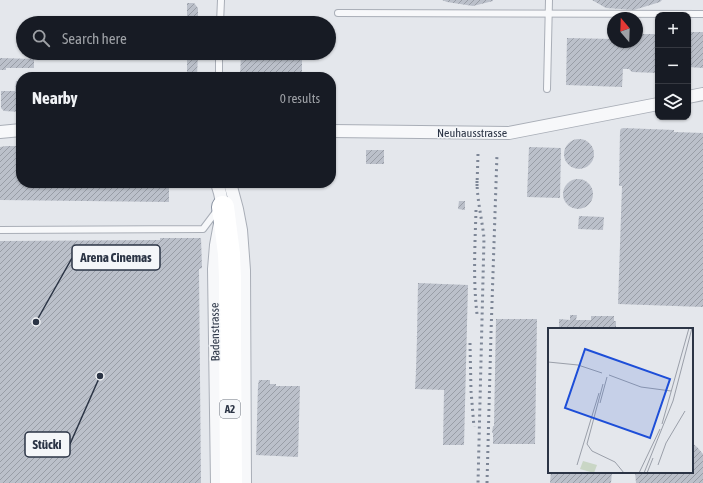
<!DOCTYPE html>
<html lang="en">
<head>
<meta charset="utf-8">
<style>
	:root { --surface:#171b24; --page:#242831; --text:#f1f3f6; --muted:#9ea1a6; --line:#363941 }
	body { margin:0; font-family:"Asap Condensed",sans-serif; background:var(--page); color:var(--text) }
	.controls { position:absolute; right:12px; top:12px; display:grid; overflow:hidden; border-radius:8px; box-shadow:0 1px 3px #0004 }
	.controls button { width:36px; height:36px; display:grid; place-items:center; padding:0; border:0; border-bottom:1px solid var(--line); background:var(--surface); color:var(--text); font:20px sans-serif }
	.compass { position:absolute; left:607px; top:12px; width:36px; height:36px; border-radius:50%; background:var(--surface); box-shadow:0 1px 3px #0004; rotate:341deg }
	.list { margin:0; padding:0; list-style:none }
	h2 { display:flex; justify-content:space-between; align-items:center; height:52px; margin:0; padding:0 16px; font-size:17px }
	h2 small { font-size:13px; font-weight:400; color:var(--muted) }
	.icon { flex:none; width:22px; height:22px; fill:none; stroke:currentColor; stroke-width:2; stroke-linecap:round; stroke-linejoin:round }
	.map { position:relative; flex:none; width:703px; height:483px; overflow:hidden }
	.search { position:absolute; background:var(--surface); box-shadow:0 1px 3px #0004; left:16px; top:16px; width:320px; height:44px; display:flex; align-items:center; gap:10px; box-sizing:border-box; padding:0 14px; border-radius:22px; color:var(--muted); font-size:15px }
	.panel { position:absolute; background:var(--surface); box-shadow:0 1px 3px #0004; left:16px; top:72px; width:320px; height:116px; border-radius:16px }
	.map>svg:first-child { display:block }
	.building { fill:url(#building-hatch) }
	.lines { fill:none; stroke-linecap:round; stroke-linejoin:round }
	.service-casing { stroke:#a9aeb7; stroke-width:8 }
	.minor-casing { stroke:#a9aeb7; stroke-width:14 }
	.motorway-casing { stroke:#8b94a3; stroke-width:24 }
	.service { stroke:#f7f8fa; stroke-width:6 }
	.minor { stroke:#f7f8fa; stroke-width:12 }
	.motorway { stroke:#fff; stroke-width:22 }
	.rail { stroke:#7d8696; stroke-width:3; stroke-dasharray:2 4; stroke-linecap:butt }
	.labels { text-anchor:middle; stroke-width:3; stroke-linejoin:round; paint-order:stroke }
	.shield { fill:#f4f6f9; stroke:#676e7b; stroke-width:1 }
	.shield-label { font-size:11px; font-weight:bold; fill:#2b3445 }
	.street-label { font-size:12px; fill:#2b3445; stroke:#f4f6f9 }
	.inset-road { fill:none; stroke:#9a9fa9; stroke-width:1 }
	.view { fill:#1d4ed8; fill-opacity:0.15; stroke:#1d4ed8; stroke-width:2 }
	.inset-edge { fill:none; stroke:#2b3445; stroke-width:2 }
	.leader { fill:none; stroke:#2b3445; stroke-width:1.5 }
	.callout-dot { fill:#2b3445; stroke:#f4f6f9; stroke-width:1.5 }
	.callout { fill:#f4f6f9; stroke:#2b3445; stroke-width:1.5 }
	.callout-label { font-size:13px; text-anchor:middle; font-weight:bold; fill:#2b3445 }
</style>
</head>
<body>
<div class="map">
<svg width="703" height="483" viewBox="0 0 703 483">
	<defs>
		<pattern id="building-hatch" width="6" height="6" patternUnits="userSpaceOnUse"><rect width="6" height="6" fill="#bbc0ca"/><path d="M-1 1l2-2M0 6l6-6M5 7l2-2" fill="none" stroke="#989da6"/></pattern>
	</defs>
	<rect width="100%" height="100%" fill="#e4e7ec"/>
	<g class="building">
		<path d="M442,0H493V1L473,6L447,2Z"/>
		<path d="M592,0H662L660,2L634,10L606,8Z"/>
		<path d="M187,3H194L198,8V23H187Z"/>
		<path d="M691,32H703V68L688,67V35Z"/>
		<path d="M637,34H658V73L632,72L629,69H623L622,87L566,85L567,38L613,39V42H623V43H629V42H637Z"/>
		<path d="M187,53H198L197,77H187Z"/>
		<path d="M241,53H302V77H240Z"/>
		<path d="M0,58L34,59V68H6V70H0Z"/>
		<path d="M16,81H21V112L4,111L1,108V91H15Z"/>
		<path d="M623,128L674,130V132L703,133V307L618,304L622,186H619L620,131L621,129Z"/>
		<circle cx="579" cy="154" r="15"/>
		<path d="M6,146H21V183H169V202L0,200V147Z"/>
		<path d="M529,147L561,148L560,198L527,197Z"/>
		<rect x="366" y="150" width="18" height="14"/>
		<circle cx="578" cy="194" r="15"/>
		<path d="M459,201H465V210L458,209Z"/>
		<path d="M579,216L604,217L603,230L578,229Z"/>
		<path d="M160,238H201L202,268L199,269L201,483H0V241L160,240Z"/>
		<path d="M418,283L468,285L464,445H443L444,390L415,389L416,372L415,371H416L417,337L416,336H417Z"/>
		<path d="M570,315H577L576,320H591V316H614V321H616V329H559V319L570,320Z"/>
		<path d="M496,319H537L535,444H493V433H492L493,426H494Z"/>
		<path d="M259,380H270V384H276V386H300L298,457L256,455L258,385Z"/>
		<path d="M548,380H549V399H547Z"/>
		<path d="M692,443L697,447L703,454V483H636L635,472H692Z"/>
		<path d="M551,472H612L611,483H550Z"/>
	</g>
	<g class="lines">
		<defs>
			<g id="service">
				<path d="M338,13L703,14"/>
				<path d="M220,23L221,0"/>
				<path d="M219,77V53"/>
				<path d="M547,89L549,0"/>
				<path d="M0,230L203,229L218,209"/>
			</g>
			<g id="minor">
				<path d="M688,97L703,94"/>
				<path d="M331,131L509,133L658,104"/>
				<path d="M0,132L21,130"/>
				<path d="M217,183L220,193L223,207L216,245L214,269L217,483"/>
				<path d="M230,183L237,209L241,230L244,270L245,483"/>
			</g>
			<path id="motorway" d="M223,207L229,254L230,278V335L231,483"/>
		</defs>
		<use href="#service" class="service-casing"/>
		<use href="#minor" class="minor-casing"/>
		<use href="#motorway" class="motorway-casing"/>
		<use href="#service" class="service"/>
		<use href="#minor" class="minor"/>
		<use href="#motorway" class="motorway"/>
		<g class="rail">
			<path d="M477,181C477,200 482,219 484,238L478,483"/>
			<path d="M477,186L478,154"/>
			<path d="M476,210C475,245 473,280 477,314"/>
			<path d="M470,343L471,391L474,427"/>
			<path d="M487,483L491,333L497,154"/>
		</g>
	</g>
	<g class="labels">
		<rect class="shield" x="220" y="400" width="20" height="18" rx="3"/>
		<g class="shield-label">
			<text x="230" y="413">A2</text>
		</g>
		<g class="street-label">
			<text x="472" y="137">Neuhausstrasse</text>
			<text transform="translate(215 332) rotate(-91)" y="4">Badenstrasse</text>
		</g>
	</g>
	<g transform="translate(548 328)">
		<rect width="145" height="145" fill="#e4e7ec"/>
		<path d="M35,133L49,137L46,145L32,141Z" fill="#c9d6c5"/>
		<path class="inset-road" d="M0,34L30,37L54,45M61,47L93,59L123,63M55,56L39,116L44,123L67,134L76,145M52,75L59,49M114,96L141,0M29,137L51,65M110,137L118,115L137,83M91,145L112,101M96,145L125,73L144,0M99,145L105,130"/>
		<path class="view" d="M37,21L122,51L102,110L17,80Z"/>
		<rect width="145" height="145" class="inset-edge"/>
	</g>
	<path class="leader" d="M36 322L72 258M100 376L70 444"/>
	<g class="callout-dot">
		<circle cx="36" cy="322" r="4"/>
		<circle cx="100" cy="376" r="4"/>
	</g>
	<g class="callout">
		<rect x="72" y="245" width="88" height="25" rx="4"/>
		<rect x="25" y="432" width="45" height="25" rx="4"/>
	</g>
	<g class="callout-label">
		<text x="116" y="262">Arena Cinemas</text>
		<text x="47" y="449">Stücki</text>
	</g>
</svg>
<div class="controls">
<button>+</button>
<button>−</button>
<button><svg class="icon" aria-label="layers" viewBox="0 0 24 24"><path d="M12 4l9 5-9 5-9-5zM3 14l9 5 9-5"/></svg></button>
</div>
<svg class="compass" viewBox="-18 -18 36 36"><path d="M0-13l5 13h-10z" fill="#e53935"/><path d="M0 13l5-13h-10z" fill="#9ea1a6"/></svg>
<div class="search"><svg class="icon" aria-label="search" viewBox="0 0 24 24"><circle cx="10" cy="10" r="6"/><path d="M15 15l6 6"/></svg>Search here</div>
<section class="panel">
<h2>Nearby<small>0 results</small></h2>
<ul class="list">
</ul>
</section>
</div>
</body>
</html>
